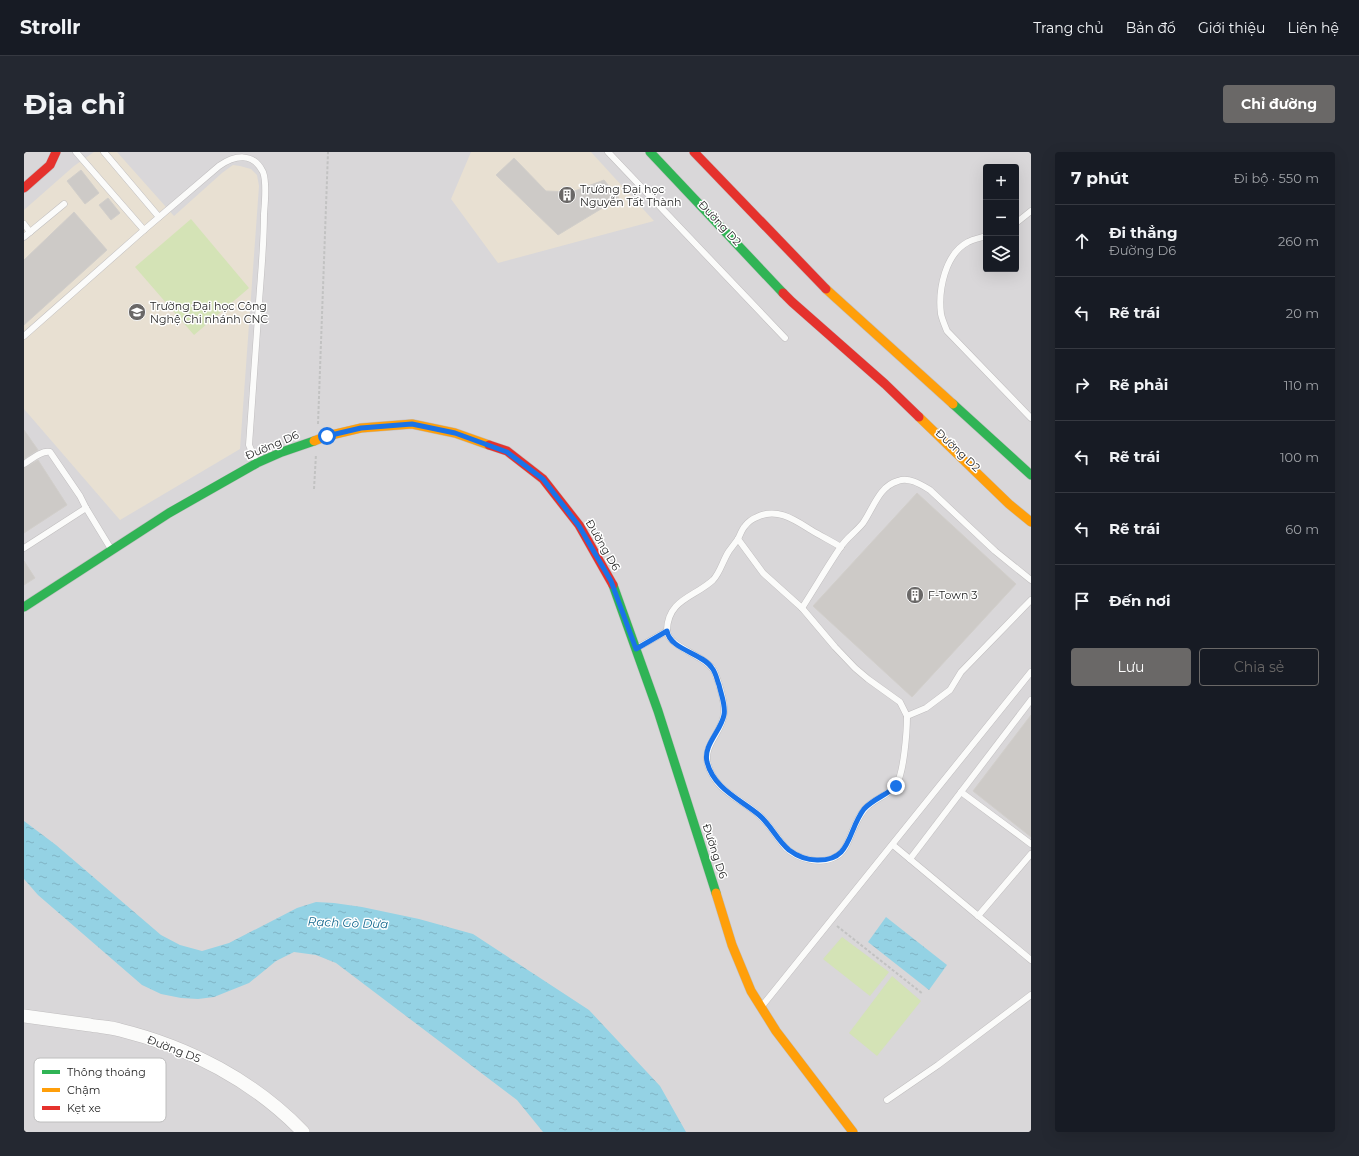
<!DOCTYPE html>
<html lang="vi">
<head>
<meta charset="utf-8">
<style>
	:root { --surface:#171b24; --page:#242831; --text:#f1f3f6; --muted:#9ea1a6; --line:#363941; --accent:#6a6867 }
	body { margin:0; font-family:Montserrat,sans-serif; background:var(--page); color:var(--text) }
	.controls { position:absolute; right:12px; top:12px; display:grid; overflow:hidden; border-radius:4px; box-shadow:0 4px 16px #0002 }
	.controls button { width:36px; height:36px; display:grid; place-items:center; padding:0; border:0; border-bottom:1px solid var(--line); background:var(--surface); color:var(--text); font:20px sans-serif }
	.stop { position:absolute; width:12px; height:12px; margin:-9px; border:3px solid #1a73e8; border-radius:50%; background:#fff }
	.stop.end { background:#1a73e8; border-color:#fff; box-shadow:0 1px 4px #0008 }
	.list { margin:0; padding:0; list-style:none }
	h2 { display:flex; justify-content:space-between; align-items:center; height:52px; margin:0; padding:0 16px; font-size:17px }
	h2 small { font-size:13px; font-weight:400; color:var(--muted) }
	.list li { display:grid; grid-template-columns:26px 1fr auto; gap:12px; align-items:center; box-sizing:border-box; height:72px; padding:0 16px; border-top:1px solid var(--line) }
	.list b { display:block; font-size:15px; white-space:nowrap }
	.list p { margin:0; font-size:13px; white-space:nowrap; color:var(--muted) }
	.list em { font-size:13px; font-style:normal; color:var(--muted) }
	.actions { display:flex; gap:8px; padding:12px 16px }
	.actions a { flex:1; padding:9px 0; border:1px solid var(--accent); border-radius:4px; text-align:center; font-size:14px; color:var(--accent) }
	.actions .main { background:var(--accent); color:#fff }
	.icon { flex:none; width:22px; height:22px; fill:none; stroke:currentColor; stroke-width:2; stroke-linecap:round; stroke-linejoin:round }
	.map { position:relative; flex:none; width:1007px; height:980px; overflow:hidden; border-radius:4px }
	header { display:flex; align-items:center; gap:24px; box-sizing:border-box; height:56px; padding:0 20px; background:var(--surface); border-bottom:1px solid var(--line) }
	header strong { font-size:19px }
	nav { display:flex; gap:22px; margin-inline-start:auto; font-size:14px }
	.intro { display:flex; align-items:center; justify-content:space-between; box-sizing:border-box; height:96px; padding:0 24px }
	h1 { margin:0; font-size:28px }
	.button { padding:10px 18px; border-radius:4px; background:var(--accent); color:#fff; font-size:14px; font-weight:700 }
	main { display:flex; gap:24px; padding:0 24px }
	aside { flex:1; background:var(--surface); border-radius:4px; box-shadow:0 4px 16px #0002 }
	.map>svg:first-child { display:block }
	.industrial { fill:#d9d7d9; fill-rule:evenodd }
	.education { fill:#e8e0d2 }
	.pitch { fill:#d4e3b6 }
	.water { fill:url(#water-ripples) }
	.building { fill:#cdcac7; stroke:#d1ceca }
	.lines { fill:none; stroke-linecap:round; stroke-linejoin:round }
	.lane-casing { stroke:#c0bebf; stroke-width:7 }
	.street-casing { stroke:#c0bebf; stroke-width:14 }
	.fast-casing { stroke:#c0bebf; stroke-width:10 }
	.slow-casing { stroke:#c0bebf; stroke-width:10 }
	.jam-casing { stroke:#c0bebf; stroke-width:10 }
	.path { stroke:#c2c2c2; stroke-width:2; stroke-dasharray:3 2; stroke-linecap:butt }
	.lane { stroke:#fbfbfa; stroke-width:6 }
	.street { stroke:#fbfbfa; stroke-width:13 }
	.fast { stroke:#30b455; stroke-width:9 }
	.slow { stroke:#ff9f0a; stroke-width:9 }
	.jam { stroke:#e5322d; stroke-width:9 }
	.route { stroke:#1a73e8; stroke-width:5 }
	.labels { text-anchor:middle; stroke-width:3; stroke-linejoin:round; paint-order:stroke }
	.poi-label { font-size:11px; fill:#272727; stroke:#fff; text-anchor:start }
	.street-label { font-size:11px; fill:#272727; stroke:#fff }
	.water-label { font-size:12px; font-style:italic; fill:#15688e; stroke:#fff }
	.key { fill:#fff; stroke:#bebebe; stroke-width:1 }
	.key-label { font-size:11px; fill:#272727 }
</style>
</head>
<body>
<header>
<strong>Strollr</strong>
<nav><a>Trang chủ</a><a>Bản đồ</a><a>Giới thiệu</a><a>Liên hệ</a></nav>
</header>
<div class="intro"><h1>Địa chỉ</h1><a class="button">Chỉ đường</a></div>
<main>
<div class="map">
<svg width="1007" height="980" viewBox="0 0 1007 980">
	<defs>
		<pattern id="water-ripples" width="26" height="14" patternUnits="userSpaceOnUse"><rect width="26" height="14" fill="#94d2e4"/><path d="M2 4q2-2 4 0t4 0M15 11q2-2 4 0t4 0" fill="none" stroke="#80b4c4"/></pattern>
	</defs>
	<rect width="100%" height="100%" fill="#e6e2de"/>
	<path class="industrial" d="M0,0H1007V980H0ZM962,15H992V117H962Z"/>
	<g class="education">
		<path d="M70,0H93L150,64L198,21L209,13L216,14L227,17L233,23L235,34L216,297L96,368L0,257V58L50,14Z"/>
		<path d="M447,0H567L630,69L474,111L427,47Z"/>
	</g>
	<g class="pitch">
		<path d="M167,67L225,136L170,183L111,115Z"/>
		<path d="M818,785L865,820L846,844L799,807Z"/>
		<path d="M868,824L897,849L853,904L825,881Z"/>
	</g>
	<g class="water">
		<path d="M0,669L32,693L137,783L156,793L178,799L205,791L273,756L292,750L310,751L338,755L395,767L449,782L565,858L636,934L662,980H519L493,948L312,811L292,803L270,800L252,809L225,831L190,845L174,847L157,846L137,842L118,833L14,743L0,727Z"/>
		<path d="M862,765L923,813L905,838L844,790Z"/>
	</g>
	<g class="building">
		<path d="M490,6L522,39L548,40L580,28L595,46L534,83L472,23Z"/>
		<path d="M57,18L75,41L61,52L43,29Z"/>
		<path d="M84,46L96,61L87,68L75,53Z"/>
		<path d="M50,60L83,98L0,173V108Z"/>
		<path d="M0,278L14,298L0,307Z"/>
		<path d="M14,308L43,353L0,381V316Z"/>
		<path d="M893,341L992,432L888,545L789,454Z"/>
		<path d="M0,409L11,426L0,433Z"/>
		<path d="M1007,563V685L949,639Z"/>
	</g>
	<g class="lines">
		<defs>
			<g id="lane">
				<path d="M52,0L120,78"/>
				<path d="M80,0L135,65"/>
				<path d="M584,0L761,186"/>
				<path d="M992,71L1007,59"/>
				<path d="M0,72L6,80"/>
				<path d="M962,84C956,86 949,87 944,90C921,102 914,138 917,162C918,167 921,174 923,179L1007,266"/>
				<path d="M0,85L40,52"/>
				<path d="M0,184L120,78L195,14C211,3 229,0 239,20C243,30 241,50 240,62C240,92 237,121 235,150C232,198 228,246 225,293L232,309"/>
				<path d="M0,312C7,308 17,298 26,300L56,344L62,356"/>
				<path d="M714,387L739,421L778,456L811,495L831,516L844,527L876,550L883,564L902,556L926,538L937,520L1007,448"/>
				<path d="M817,395C807,389 797,384 787,378C771,368 753,355 733,365C728,367 724,370 721,374C718,377 716,383 714,387C711,391 708,395 705,399C699,408 696,421 689,428C671,445 644,447 643,478C643,496 684,503 691,521C695,531 701,550 700,561C699,580 678,593 684,613C692,640 718,647 736,664C746,673 753,686 762,696C774,707 796,713 811,705C821,701 825,687 829,678C833,669 837,659 845,653C853,646 866,642 872,633C880,622 883,578 883,564"/>
				<path d="M0,396L62,356L87,397"/>
				<path d="M778,456C791,436 803,415 816,396C822,386 832,380 839,371C849,357 855,334 874,329C885,325 896,332 906,338L971,399L1007,428"/>
				<path d="M613,496L643,479"/>
				<path d="M937,640L1007,692"/>
				<path d="M869,693L1007,808"/>
				<path d="M886,707L1007,548"/>
				<path d="M954,764L1007,702"/>
				<path d="M738,854L1007,520"/>
				<path d="M863,948L914,913L1007,843"/>
			</g>
			<path id="street" d="M0,864C22,867 44,870 66,873C76,875 86,875 96,878C165,895 230,929 279,980"/>
			<g id="fast">
				<path d="M626,0L759,141"/>
				<path d="M929,252L1007,323"/>
				<path d="M589,433L634,559L692,741"/>
				<path d="M0,455L145,361L233,311L258,300L290,289"/>
			</g>
			<g id="slow">
				<path d="M802,137L929,252"/>
				<path d="M895,265L985,352L1007,370"/>
				<path d="M290,289L303,284L337,276L388,272L431,281L465,293"/>
				<path d="M692,741L708,793L727,839L752,879L829,980"/>
			</g>
			<g id="jam">
				<path d="M670,0L802,137"/>
				<path d="M0,36L26,13L32,0"/>
				<path d="M759,141L768,150L861,232L895,265"/>
				<path d="M465,293L483,299L519,327L555,373L589,433"/>
			</g>
		</defs>
		<use href="#lane" class="lane-casing"/>
		<use href="#street" class="street-casing"/>
		<use href="#fast" class="fast-casing"/>
		<use href="#slow" class="slow-casing"/>
		<use href="#jam" class="jam-casing"/>
		<g class="path">
			<path d="M294,272L304,0"/>
			<path d="M290,337L292,302"/>
			<path d="M813,774L899,842"/>
		</g>
		<use href="#lane" class="lane"/>
		<use href="#street" class="street"/>
		<use href="#fast" class="fast"/>
		<use href="#slow" class="slow"/>
		<use href="#jam" class="jam"/>
	</g>
	<g class="lines">
		<path class="route" d="M303,284L337,276L388,272L431,281L483,300L519,327L555,374L587,429L612,497L643,479C646,498 679,501 688,516C692,521 693,528 695,533C697,542 702,554 700,563C697,579 679,593 683,610C690,637 716,647 735,663C747,673 753,688 765,698C773,704 782,708 793,708C828,709 823,679 840,657C849,647 863,643 872,634"/>
	</g>
	<defs>
		<symbol id="building-disc" viewBox="-11 -11 22 22"><circle r="9.5" fill="#6a6867" stroke="#fff"/><path d="M-4-6H4V6H1V3H-1V6H-4ZM-2.5-4.3h1.7v1.8h-1.7ZM.8-4.3h1.7v1.8H.8ZM-2.5-1h1.7V.8h-1.7ZM.8-1h1.7V.8H.8Z" fill="#fff"/></symbol>
		<symbol id="university-disc" viewBox="-11 -11 22 22"><circle r="9.5" fill="#6a6867" stroke="#fff"/><path d="M0-5L7-2L0 1L-7-2ZM-4 1L0 2.5L4 1V4Q0 6-4 4Z" fill="#fff"/></symbol>
	</defs>
	<g fill-rule="evenodd">
		<use href="#building-disc" x="533" y="33" width="20" height="20"/>
		<use href="#university-disc" x="103" y="150" width="20" height="20"/>
		<use href="#building-disc" x="881" y="433" width="20" height="20"/>
	</g>
	<g class="labels">
		<g class="poi-label">
			<text x="556" y="41">Trường Đại học<tspan x="556" dy="13">Nguyễn Tất Thành</tspan></text>
			<text x="126" y="158">Trường Đại học Công<tspan x="126" dy="13">Nghệ Chi nhánh CNC</tspan></text>
			<text x="904" y="447">F-Town 3</text>
		</g>
		<g class="street-label">
			<text transform="translate(696 71) rotate(47)" y="4">Đường D2</text>
			<text transform="translate(248 293) rotate(-23)" y="4">Đường D6</text>
			<text transform="translate(934 298) rotate(43)" y="4">Đường D2</text>
			<text transform="translate(579 393) rotate(60)" y="4">Đường D6</text>
			<text transform="translate(691 699) rotate(72)" y="4">Đường D6</text>
			<text transform="translate(150 897) rotate(21)" y="4">Đường D5</text>
		</g>
		<g class="water-label">
			<text transform="translate(324 771) rotate(2)" y="4">Rạch Gò Dừa</text>
		</g>
	</g>
	<rect x="10" y="906" width="132" height="64" rx="6" class="key"/>
	<rect x="18" y="918" width="18" height="4" fill="#30b455"/>
	<rect x="18" y="936" width="18" height="4" fill="#ff9f0a"/>
	<rect x="18" y="954" width="18" height="4" fill="#e5322d"/>
	<g class="key-label">
		<text x="43" y="924">Thông thoáng</text>
		<text x="43" y="942">Chậm</text>
		<text x="43" y="960">Kẹt xe</text>
	</g>
</svg>
<div class="controls">
<button>+</button>
<button>−</button>
<button><svg class="icon" aria-label="layers" viewBox="0 0 24 24"><path d="M12 4l9 5-9 5-9-5zM3 14l9 5 9-5"/></svg></button>
</div>
<div class="stop" style="left:303px;top:284px"></div>
<div class="stop end" style="left:872px;top:634px"></div>
</div>
<aside>
<h2>7 phút<small>Đi bộ · 550 m</small></h2>
<ul class="list">
<li><svg class="icon" aria-label="ahead" viewBox="0 0 24 24"><path d="M12 20V5M6 11l6-6 6 6"/></svg><div><b>Đi thẳng</b><p>Đường D6</p></div><em>260 m</em></li>
<li><svg class="icon" aria-label="left" viewBox="0 0 24 24"><path d="M17 20v-9H6M10 6l-5 5 5 5"/></svg><div><b>Rẽ trái</b></div><em>20 m</em></li>
<li><svg class="icon" aria-label="right" viewBox="0 0 24 24"><path d="M7 20v-9h11M14 6l5 5-5 5"/></svg><div><b>Rẽ phải</b></div><em>110 m</em></li>
<li><svg class="icon" aria-label="left" viewBox="0 0 24 24"><path d="M17 20v-9H6M10 6l-5 5 5 5"/></svg><div><b>Rẽ trái</b></div><em>100 m</em></li>
<li><svg class="icon" aria-label="left" viewBox="0 0 24 24"><path d="M17 20v-9H6M10 6l-5 5 5 5"/></svg><div><b>Rẽ trái</b></div><em>60 m</em></li>
<li><svg class="icon" aria-label="arrive" viewBox="0 0 24 24"><path d="M6 21V4h12l-3 4 3 4H6"/></svg><div><b>Đến nơi</b></div></li>
</ul>
<div class="actions"><a class="main">Lưu</a><a>Chia sẻ</a></div>
</aside>
</main>
</body>
</html>
